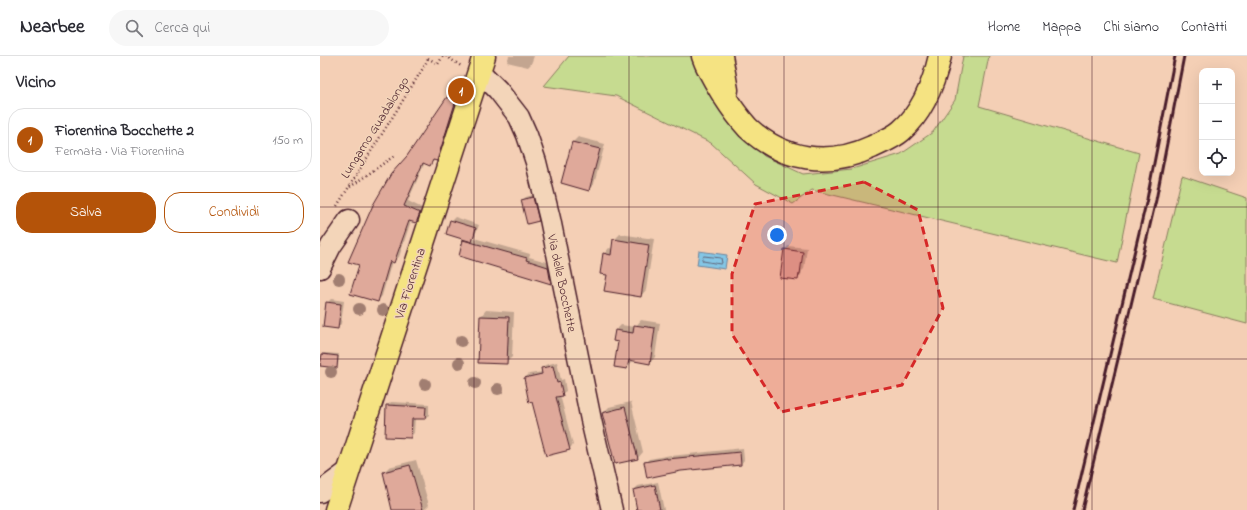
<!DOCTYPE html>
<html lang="it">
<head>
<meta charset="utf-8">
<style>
	:root { --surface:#fff; --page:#f7f7f7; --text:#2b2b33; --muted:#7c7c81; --line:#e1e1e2; --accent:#b45309 }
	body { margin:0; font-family:"Indie Flower",sans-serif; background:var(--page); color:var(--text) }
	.controls { position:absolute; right:12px; top:12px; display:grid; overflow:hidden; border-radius:8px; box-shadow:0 4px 16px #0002 }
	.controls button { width:36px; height:36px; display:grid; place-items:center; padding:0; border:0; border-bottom:1px solid var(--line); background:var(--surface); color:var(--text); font:20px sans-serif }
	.you { position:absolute; left:457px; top:179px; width:14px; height:14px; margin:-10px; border:3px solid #fff; border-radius:50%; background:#1a73e8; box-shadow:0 0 0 6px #1a73e833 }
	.badge { display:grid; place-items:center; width:26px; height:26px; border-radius:50%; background:var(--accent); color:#fff; font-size:13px; font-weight:700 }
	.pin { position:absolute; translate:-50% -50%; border:2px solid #fff; box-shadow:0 1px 4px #0006 }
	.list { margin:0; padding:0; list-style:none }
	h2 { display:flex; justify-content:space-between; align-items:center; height:52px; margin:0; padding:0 16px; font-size:17px }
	h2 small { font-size:13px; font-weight:400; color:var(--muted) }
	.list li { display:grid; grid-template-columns:26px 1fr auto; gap:12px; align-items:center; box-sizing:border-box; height:64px; margin:0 8px 8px; padding:0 8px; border:1px solid var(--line); border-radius:16px }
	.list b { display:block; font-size:15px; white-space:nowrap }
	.list p { margin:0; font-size:13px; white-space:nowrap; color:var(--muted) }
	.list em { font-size:13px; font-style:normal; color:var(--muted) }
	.actions { display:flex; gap:8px; padding:12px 16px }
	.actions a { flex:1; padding:9px 0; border:1px solid var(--accent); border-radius:16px; text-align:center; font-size:14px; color:var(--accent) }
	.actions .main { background:var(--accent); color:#fff }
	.icon { flex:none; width:22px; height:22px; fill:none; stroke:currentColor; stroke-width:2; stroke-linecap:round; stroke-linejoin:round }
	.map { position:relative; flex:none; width:927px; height:454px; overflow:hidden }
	header { display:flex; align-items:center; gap:24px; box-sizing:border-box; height:56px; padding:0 20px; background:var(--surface); border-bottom:1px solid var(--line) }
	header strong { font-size:19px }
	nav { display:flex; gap:22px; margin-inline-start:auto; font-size:14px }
	.search { width:280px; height:36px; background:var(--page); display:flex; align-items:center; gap:10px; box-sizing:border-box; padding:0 14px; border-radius:22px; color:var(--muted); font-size:15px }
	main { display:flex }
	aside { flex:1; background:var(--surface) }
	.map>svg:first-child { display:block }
	.green { fill:#c6db90; stroke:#887d5e }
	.water { fill:#84c6e5; stroke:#6d839b }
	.shadow { fill:#0003 }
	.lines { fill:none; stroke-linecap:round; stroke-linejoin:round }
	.shore { stroke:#616275; stroke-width:1 }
	.building { fill:#dfa99a; stroke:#4a1f2b }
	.minor-casing { stroke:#4a1f2b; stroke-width:23 }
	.major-casing { stroke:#4a1f2b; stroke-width:25 }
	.path { stroke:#4a1f2b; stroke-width:2.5; stroke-dasharray:1 3; stroke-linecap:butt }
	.minor { stroke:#f3d5b9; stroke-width:20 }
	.major { stroke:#f5e382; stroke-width:22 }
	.rail { stroke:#4a1f2b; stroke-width:3 }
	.tree { fill:#a17e71 }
	.marked { fill:#d62828; fill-opacity:0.2; stroke:#d62828; stroke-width:3; stroke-dasharray:8 5; stroke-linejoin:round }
	.grid { fill:none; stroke:#4a1f2b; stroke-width:1; stroke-opacity:0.55 }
	.labels { text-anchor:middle; stroke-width:3; stroke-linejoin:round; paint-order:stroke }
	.street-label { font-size:13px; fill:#4a1f2b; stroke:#f3d5b9 }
</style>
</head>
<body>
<header>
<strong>Nearbee</strong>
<div class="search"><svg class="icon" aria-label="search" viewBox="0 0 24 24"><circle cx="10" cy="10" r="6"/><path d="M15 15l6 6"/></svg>Cerca qui</div>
<nav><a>Home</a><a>Mappa</a><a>Chi siamo</a><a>Contatti</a></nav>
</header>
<main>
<aside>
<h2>Vicino<small></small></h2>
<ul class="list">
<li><span class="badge">1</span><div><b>Fiorentina Bocchette 2</b><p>Fermata · Via Fiorentina</p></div><em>150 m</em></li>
</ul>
<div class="actions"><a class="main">Salva</a><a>Condividi</a></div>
</aside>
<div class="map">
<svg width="927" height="454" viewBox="0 0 927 454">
	<rect width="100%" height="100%" fill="#f4cfb5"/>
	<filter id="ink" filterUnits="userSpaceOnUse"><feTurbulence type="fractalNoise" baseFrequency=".025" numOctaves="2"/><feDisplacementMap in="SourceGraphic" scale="8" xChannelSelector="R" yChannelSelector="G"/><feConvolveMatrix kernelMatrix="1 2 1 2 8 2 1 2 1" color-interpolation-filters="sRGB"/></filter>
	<g filter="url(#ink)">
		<g class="green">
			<path d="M249,0H375L391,37L410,68L444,100L483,118L532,113L581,98L613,76L635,44L643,0H669L659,50L819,97L797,207L492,134L473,148L436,128L391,87L296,40L224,30Z"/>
			<path d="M862,120L927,142V268L833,243Z"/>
		</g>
		<path class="water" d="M379,195L407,199L405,213L377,209Z"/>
		<g class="shadow">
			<path d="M189,0H214L211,8L208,11L187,6Z"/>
			<path d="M132,37L140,40L121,99L110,108L105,106L88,145L104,153L101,161L96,166L91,165L79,201L74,205H72L62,240L57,245L87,101L127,42Z"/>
			<path d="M258,81L285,88L274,128L269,133L253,86Z"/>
			<path d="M216,138L222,161L218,164L202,144L206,141Z"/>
			<path d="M135,161L159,169L154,182L210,198L209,201L231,207L234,224L230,227L140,199L146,183L131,165Z"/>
			<path d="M300,178L334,183L326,234L321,240L288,219L284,198L289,192L293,193L294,184Z"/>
			<path d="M468,190L487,192L484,213L482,215L481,219L477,223L465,193Z"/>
			<path d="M11,243L24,245L21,268L18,271L7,247Z"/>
			<path d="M166,254L194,256L192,301L186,307L159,306L161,260Z"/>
			<path d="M321,264L340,267L335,301L330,307L313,304L312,306L307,312L296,274L301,269L315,271Z"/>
			<path d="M4,297L19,298L18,309L17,311L2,299Z"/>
			<path d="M237,306L241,324L244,323L246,335L240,339L253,389L249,393L213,345L205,322L209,318L222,316V313L225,309Z"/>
			<path d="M71,346L109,348V359L105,362H95L94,377L90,381L67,350Z"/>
			<path d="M311,346L323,396L318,402L296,407L283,357L289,351Z"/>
			<path d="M423,392L424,404L421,408L360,414L325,407L329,403L351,399V400Z"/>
			<path d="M96,404L109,449L104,454H73L64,416L69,411Z"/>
			<path d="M338,426L344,454H318L314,434L318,430Z"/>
		</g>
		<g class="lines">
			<path class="shore" d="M384,200L401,202L402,207L400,208L383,205L382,203Z"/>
		</g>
		<g class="building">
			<path d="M127,41L136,44L117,105L113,104L110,110L103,107L84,150L100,157L96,167L89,165L74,207L70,205L58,246L30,238L39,209L28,206L53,149L71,118L87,100Z"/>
			<path d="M252,86L280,93L269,135L241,127Z"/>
			<path d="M213,141L219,165L207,168L201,144Z"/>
			<path d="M130,164L156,172L152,186L126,178Z"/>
			<path d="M293,183L329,189L321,241L284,235L287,219L280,218L283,197L291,199Z"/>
			<path d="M143,184L207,202L206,204L228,211L231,228L139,200Z"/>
			<path d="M464,193L483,196L480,218H479L478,224L460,222Z"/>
			<path d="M6,246L21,248L18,273L3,271Z"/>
			<path d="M160,260L189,261L187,308L158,307Z"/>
			<path d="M314,269L335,272L330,308L309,304L307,313L294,311L298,286L293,285L295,274L313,277Z"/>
			<path d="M2,298L18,300L17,312L0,310Z"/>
			<path d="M233,310L237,327L240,326L243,340L236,341L250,394L226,400L212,346L209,347L204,322L222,318L221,312Z"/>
			<path d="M66,349L106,351L105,363H92L91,382L65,381Z"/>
			<path d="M305,351L318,403L295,408L282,357Z"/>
			<path d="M420,396L421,409L361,415L327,422L324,406L347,402V403Z"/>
			<path d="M90,409L103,454H72L63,416Z"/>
			<path d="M335,429L340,454H317L313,434Z"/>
		</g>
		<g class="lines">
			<defs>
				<g id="minor">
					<path d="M159,15L178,34L199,61L207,79L216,106L230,163L271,364L292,454"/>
					<path d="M0,212L11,190L29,164"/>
					<path d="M0,436L27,416"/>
				</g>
				<g id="major">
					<path d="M383,0C388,15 396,27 404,40C411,51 419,62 428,72C463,105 509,111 552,91C562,86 573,82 581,75C602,57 614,26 620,0"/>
					<path d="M401,0L407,34"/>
					<path d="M16,454L164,0"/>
				</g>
			</defs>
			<use href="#minor" class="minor-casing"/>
			<use href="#major" class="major-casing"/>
			<g class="path">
				<path d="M126,0L141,10"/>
				<path d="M108,2L118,8L123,0"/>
				<path d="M30,131L74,100"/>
				<path d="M17,150L105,9L109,0"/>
			</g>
			<use href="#minor" class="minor"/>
			<use href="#major" class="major"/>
			<g class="rail">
				<path d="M753,454L827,143L855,0"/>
				<path d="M762,454L836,144L864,0"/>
			</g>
		</g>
		<g class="tree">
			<circle cx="19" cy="223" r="6"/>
			<circle cx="39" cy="253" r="6"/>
			<circle cx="63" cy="254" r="6"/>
			<circle cx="141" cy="285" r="6"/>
			<circle cx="139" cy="307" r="6"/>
			<circle cx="11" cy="316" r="6"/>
			<circle cx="155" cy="327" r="6"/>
			<circle cx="105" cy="328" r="6"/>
			<circle cx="178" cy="333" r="6"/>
		</g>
	</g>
	<path class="marked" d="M544,126L598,154L623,252L582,329L461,356L412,278V218L435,148Z"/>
	<path class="grid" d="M154,0V454M309,0V454M464,0V454M618,0V454M772,0V454M0,151H927M0,303H927"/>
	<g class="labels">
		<g class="street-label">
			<text transform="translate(54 71) rotate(-58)" y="5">Lungarno Guadalongo</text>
			<text transform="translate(89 227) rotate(-72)" y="5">Via Fiorentina</text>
			<text transform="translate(243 227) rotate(78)" y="5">Via delle Bocchette</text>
		</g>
	</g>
</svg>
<div class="controls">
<button>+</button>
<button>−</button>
<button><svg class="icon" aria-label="locate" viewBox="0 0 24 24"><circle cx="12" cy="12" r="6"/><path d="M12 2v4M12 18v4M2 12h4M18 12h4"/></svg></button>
</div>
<div class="you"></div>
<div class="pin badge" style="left:141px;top:35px">1</div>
</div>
</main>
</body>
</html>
